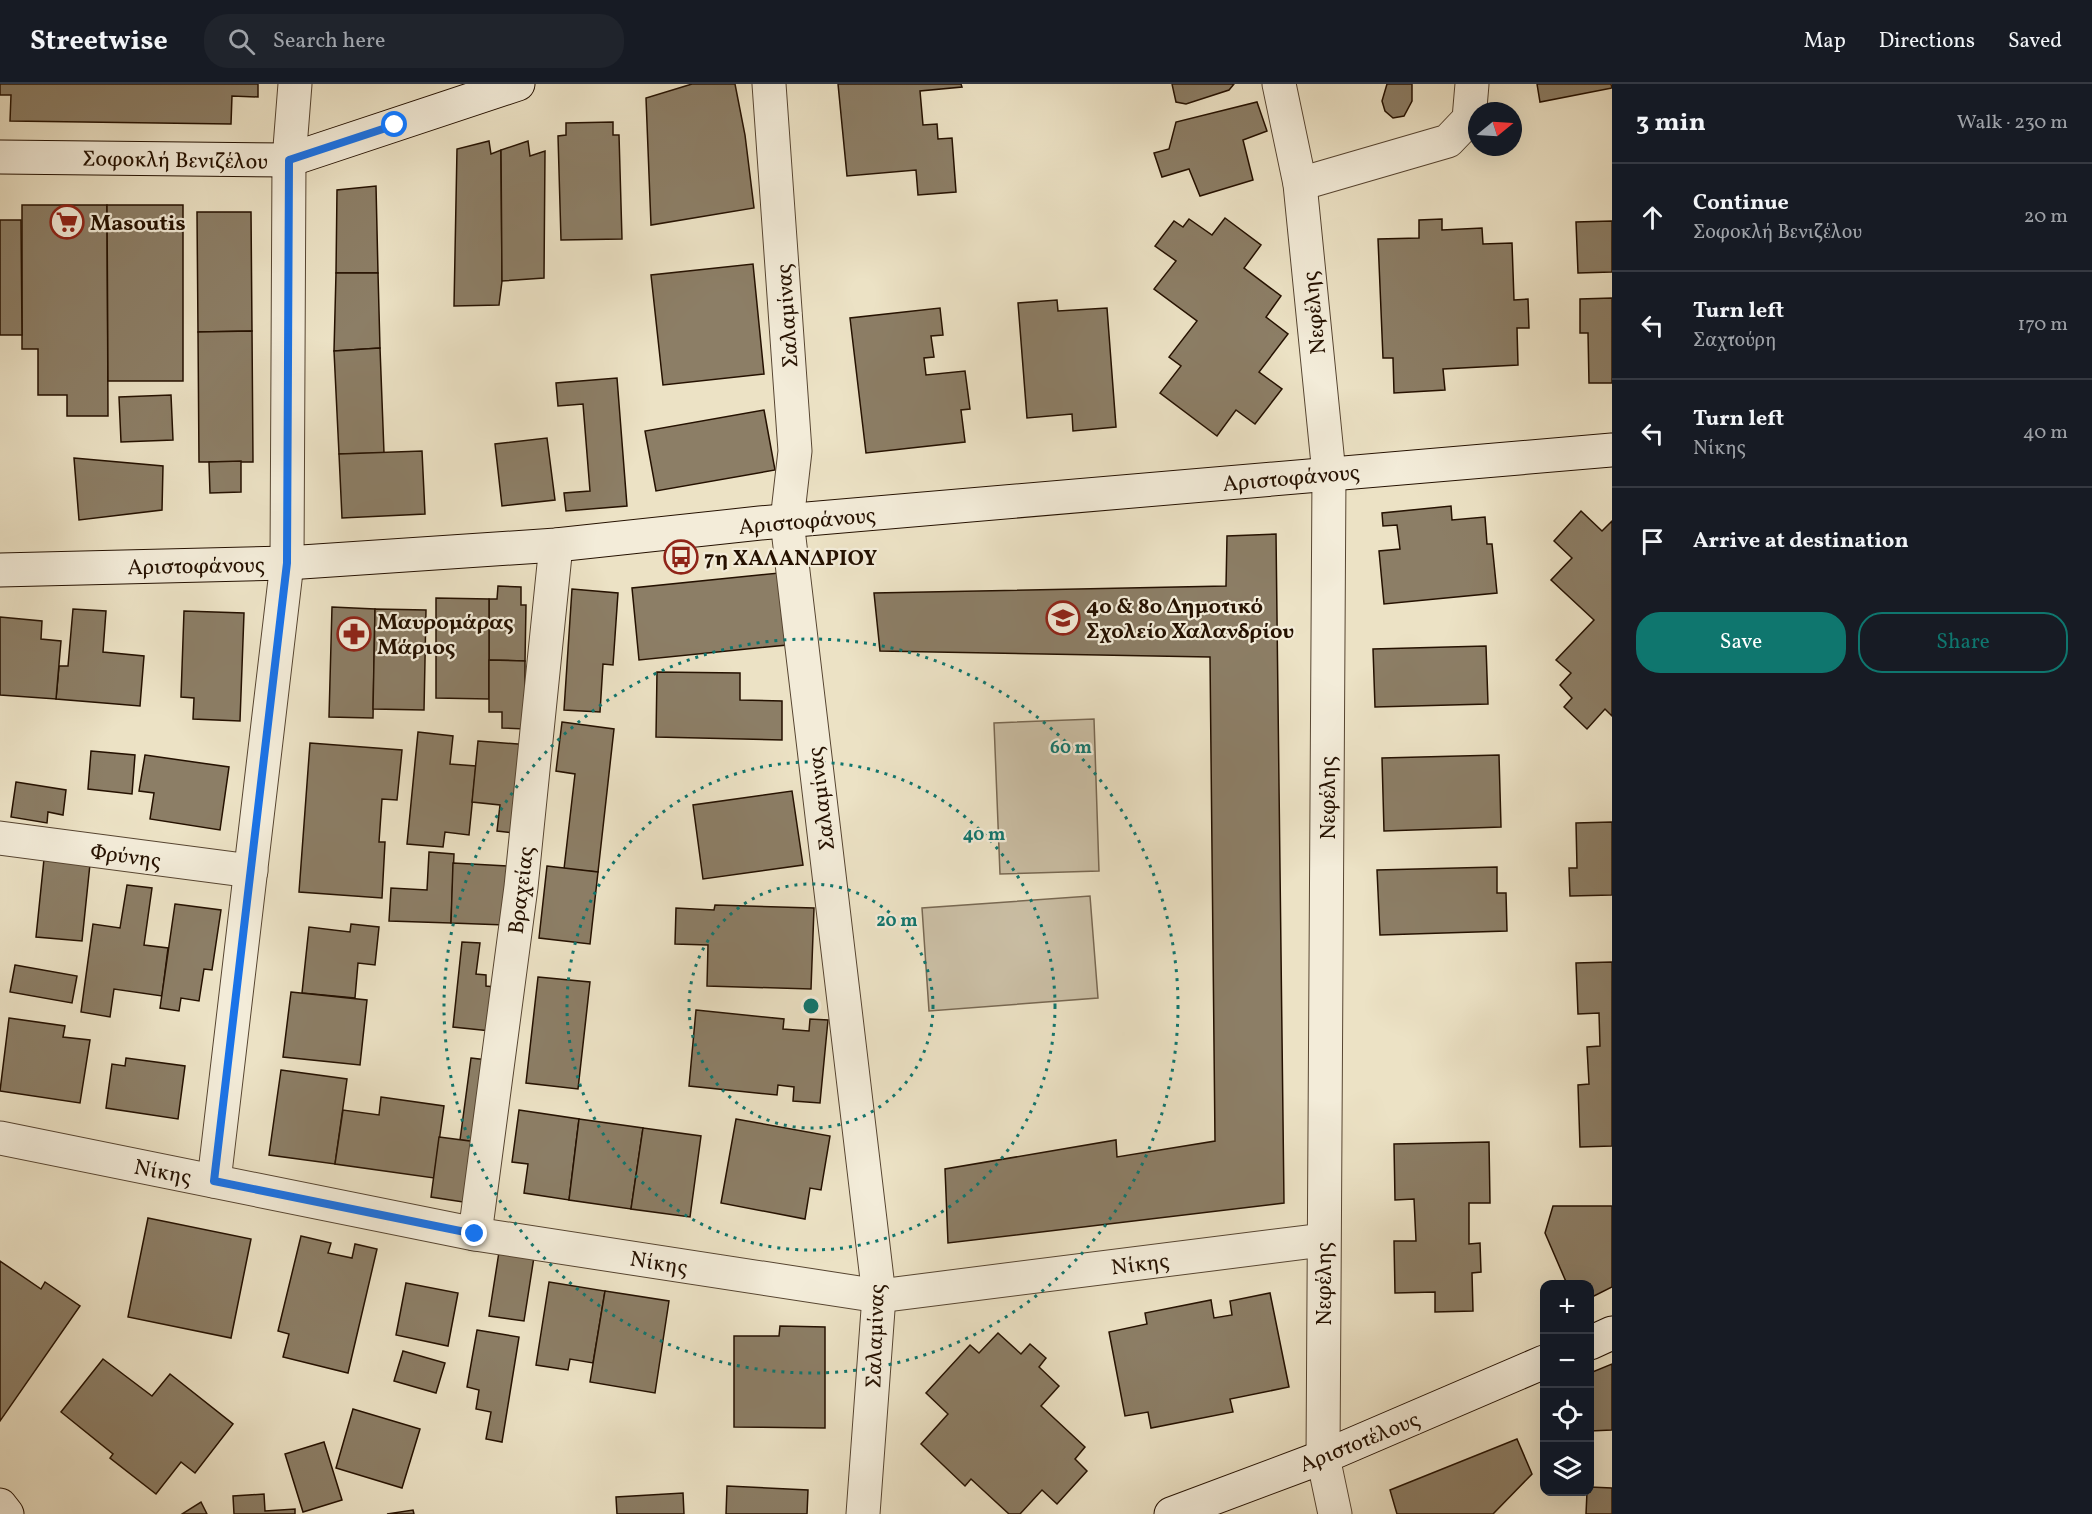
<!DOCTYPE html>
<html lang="en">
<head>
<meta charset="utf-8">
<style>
	:root { --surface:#171b24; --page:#20242c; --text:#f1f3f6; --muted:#9ea1a6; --line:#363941; --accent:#0f766e }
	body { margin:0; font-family:Vollkorn,serif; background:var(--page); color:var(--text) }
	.controls { position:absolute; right:18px; bottom:18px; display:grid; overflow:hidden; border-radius:12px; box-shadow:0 6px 24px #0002 }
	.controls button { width:54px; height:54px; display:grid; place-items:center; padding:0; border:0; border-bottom:2px solid var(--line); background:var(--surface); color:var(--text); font:30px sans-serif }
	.compass { position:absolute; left:1468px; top:18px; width:54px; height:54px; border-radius:50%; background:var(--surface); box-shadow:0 6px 24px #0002; rotate:72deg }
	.stop { position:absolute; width:18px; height:18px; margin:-14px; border:4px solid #1a73e8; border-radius:50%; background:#fff }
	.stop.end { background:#1a73e8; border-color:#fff; box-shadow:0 2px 6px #0008 }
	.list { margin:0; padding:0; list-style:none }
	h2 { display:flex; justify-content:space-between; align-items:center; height:78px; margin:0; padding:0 24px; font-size:26px }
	h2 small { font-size:20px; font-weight:400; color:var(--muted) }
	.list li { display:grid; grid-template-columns:39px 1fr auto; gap:18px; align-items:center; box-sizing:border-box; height:108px; padding:0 24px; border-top:2px solid var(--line) }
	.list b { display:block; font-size:22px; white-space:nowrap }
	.list p { margin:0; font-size:20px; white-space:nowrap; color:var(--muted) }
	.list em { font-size:20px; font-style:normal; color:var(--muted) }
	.actions { display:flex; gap:12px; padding:18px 24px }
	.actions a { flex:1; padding:14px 0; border:2px solid var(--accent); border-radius:24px; text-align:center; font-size:21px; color:var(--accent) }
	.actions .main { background:var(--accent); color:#fff }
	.icon { flex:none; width:33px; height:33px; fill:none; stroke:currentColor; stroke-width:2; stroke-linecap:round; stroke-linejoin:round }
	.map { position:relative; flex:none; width:1612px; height:1430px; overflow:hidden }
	header { display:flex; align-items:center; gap:36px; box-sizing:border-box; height:84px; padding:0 30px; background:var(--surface); border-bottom:2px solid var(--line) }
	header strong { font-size:28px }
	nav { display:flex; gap:33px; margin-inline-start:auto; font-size:21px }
	.search { width:420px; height:54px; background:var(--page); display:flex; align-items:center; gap:15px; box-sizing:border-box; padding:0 21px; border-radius:24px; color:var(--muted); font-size:22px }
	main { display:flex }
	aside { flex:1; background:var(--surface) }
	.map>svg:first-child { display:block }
	.green { fill:#cabea4; stroke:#786852; stroke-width:1.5 }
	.building { fill:#8c7e66; stroke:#251100; stroke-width:1.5 }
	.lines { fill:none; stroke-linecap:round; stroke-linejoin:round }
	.street-casing { stroke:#574531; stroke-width:35 }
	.secondary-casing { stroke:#251100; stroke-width:35 }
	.street { stroke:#f3ecd9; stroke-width:33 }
	.secondary { stroke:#f3ecd9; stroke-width:33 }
	.route { stroke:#1a73e8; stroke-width:8 }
	.ring { fill:none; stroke:#0f766e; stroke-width:3; stroke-dasharray:3 6 }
	.labels { text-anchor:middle; stroke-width:4.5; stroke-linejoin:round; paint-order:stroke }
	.street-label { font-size:22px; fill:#251100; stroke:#f3ecd9 }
	.poi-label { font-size:22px; font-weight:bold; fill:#251100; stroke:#f3ecd9; text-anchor:start }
	.centre { fill:#0f766e; stroke:#f3ecd9; stroke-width:3 }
	.ring-label { font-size:18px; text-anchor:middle; font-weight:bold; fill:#0f766e; stroke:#f3ecd9; stroke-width:4.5; stroke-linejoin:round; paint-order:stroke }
</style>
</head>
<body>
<header>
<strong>Streetwise</strong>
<div class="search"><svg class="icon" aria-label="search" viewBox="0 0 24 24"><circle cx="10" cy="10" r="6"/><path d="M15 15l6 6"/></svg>Search here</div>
<nav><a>Map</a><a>Directions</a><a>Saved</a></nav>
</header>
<main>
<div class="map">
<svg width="1612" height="1430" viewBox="0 0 1612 1430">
	<rect width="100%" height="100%" fill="#ece2c5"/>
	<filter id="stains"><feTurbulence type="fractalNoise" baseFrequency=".00333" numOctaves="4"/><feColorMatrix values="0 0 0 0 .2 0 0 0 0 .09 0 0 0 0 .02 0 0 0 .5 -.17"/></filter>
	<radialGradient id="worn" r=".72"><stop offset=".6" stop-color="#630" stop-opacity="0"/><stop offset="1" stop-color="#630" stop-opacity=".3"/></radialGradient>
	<g class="green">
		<path d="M1094,635L1099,787L1000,790L994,639Z"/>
		<path d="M1090,812L1098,914L929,927L922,824Z"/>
	</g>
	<g class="building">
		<path d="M0,0H258V13L232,12L231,40L10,37L11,11H0Z"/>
		<path d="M692,0H735L745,51L754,124L651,141L646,14Z"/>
		<path d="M838,0H961L962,3L920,7L923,41L937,40L938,55L952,54L956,108L918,111L916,86L847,92Z"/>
		<path d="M1172,0H1234L1229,6L1186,20L1176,18Z"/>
		<path d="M1387,0H1412V17L1404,32L1393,34L1385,27L1382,17Z"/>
		<path d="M1537,0H1611L1612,4L1540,18Z"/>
		<path d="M1257,18L1267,47L1243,56L1253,96L1200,112L1189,85L1162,93L1154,69L1169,65L1176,38Z"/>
		<path d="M613,38V51H619L622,155L561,156L558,52L566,51V39Z"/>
		<path d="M489,57L491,70L501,66L502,197L499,221L454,222L457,65Z"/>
		<path d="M528,57L530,72L545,67L544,194L502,197L501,66Z"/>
		<path d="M376,102L378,189H336L337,106Z"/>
		<path d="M22,121H107L108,332H67V311H38V265H22Z"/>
		<path d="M107,121H183V297H108Z"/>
		<path d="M197,128H251L252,247L198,248Z"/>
		<path d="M1225,134L1261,161L1244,184L1281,212L1266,233L1288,250L1259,288L1282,305L1255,340L1236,326L1217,352L1160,309L1181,282L1169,273L1197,237L1154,205L1176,177L1155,162L1174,137L1183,143L1189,135L1212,151Z"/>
		<path d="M1442,135V146L1482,144L1483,160L1512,159L1514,216L1528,215L1529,244H1517L1518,281L1443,285L1445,306L1394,309L1393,274H1383L1378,155L1419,154V136Z"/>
		<path d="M0,136H21L22,251H0Z"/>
		<path d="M1612,137V188L1578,189L1576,138Z"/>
		<path d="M753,180L764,290L663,301L651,191Z"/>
		<path d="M336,189H378L380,264L334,267Z"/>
		<path d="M1612,214V299H1589L1588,249H1580V215Z"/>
		<path d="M1057,216L1058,227L1107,224L1116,343L1073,347L1072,330L1027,334L1018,219Z"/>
		<path d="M940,224L943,251L931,252L934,273L924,274L926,291L965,287L970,325L961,326L965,358L866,369L850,234Z"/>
		<path d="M252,247L253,378H199L198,248Z"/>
		<path d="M380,264L384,369L339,370L334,267Z"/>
		<path d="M617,294L627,422L566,427L564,409L590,407L583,320L558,322L556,299Z"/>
		<path d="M171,311L173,356L121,358L119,313Z"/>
		<path d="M764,326L775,386L656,407L645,347Z"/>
		<path d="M547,354L555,416L502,422L495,360Z"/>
		<path d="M422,367L425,430L342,434L339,370Z"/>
		<path d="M74,374L163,382L162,426L79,436Z"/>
		<path d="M241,377V408L210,409L209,378Z"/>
		<path d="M1451,422L1452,436L1485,433L1487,460H1492L1497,509L1384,520L1379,467L1400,465L1397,441L1383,442L1382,429Z"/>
		<path d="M1581,427L1602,447L1612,437V632L1605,625L1587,645L1564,623L1572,614L1560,601L1571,589L1556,576L1594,536L1551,496L1572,474L1554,457Z"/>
		<path d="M1276,450L1284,1119L948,1159L945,1085L1116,1056L1117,1073L1215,1057L1210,573L880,567L874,509L1226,502L1227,452Z"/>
		<path d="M779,489L787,561L639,576L632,504Z"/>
		<path d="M498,502L521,503V521H526L525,577L489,576V515H497Z"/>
		<path d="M572,505L618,509L613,581L603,580L600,628L564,626Z"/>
		<path d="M436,514L489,515V615L436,614Z"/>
		<path d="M332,523L375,525L373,634L329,633Z"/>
		<path d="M73,525L106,527L103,568L144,572L140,622L56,615L59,582H68Z"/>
		<path d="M375,525L426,526L424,626L373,625Z"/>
		<path d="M184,527L244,529L240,637L193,635L194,614L181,613Z"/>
		<path d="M0,533L42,537L41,555L61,557L56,615L0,611Z"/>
		<path d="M1486,562L1488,620L1375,623L1373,565Z"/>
		<path d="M489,576L525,577V645L502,644V628H489Z"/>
		<path d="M657,588L740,589V616L782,617V656L656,653Z"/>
		<path d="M562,638L614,645L598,788L564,785L575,690L556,687Z"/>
		<path d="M418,648L453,652L450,680L476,682L469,751L445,748L443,763L407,760Z"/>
		<path d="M478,657L531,661L522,750L497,747L500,721L472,718Z"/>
		<path d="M310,659L402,666L397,716L382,715L379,758H385L382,814L299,808Z"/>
		<path d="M91,667L135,671L132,710L88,705Z"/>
		<path d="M145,671L229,683L220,746L150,735L154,709L139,707Z"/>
		<path d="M1499,671L1501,743L1384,747L1382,674Z"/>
		<path d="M16,698L66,706L63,731L48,728L47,739L11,733Z"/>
		<path d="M792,707L803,781L703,795L693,721Z"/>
		<path d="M1612,738V811L1570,812L1569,784H1577L1576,739Z"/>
		<path d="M429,768L454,770L451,839L389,837L391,804L427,806Z"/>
		<path d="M44,775L90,780L82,857L36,853Z"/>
		<path d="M453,779L507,782L505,841L451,839Z"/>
		<path d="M547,782L598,788L590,860L539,854Z"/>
		<path d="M1497,783V809H1506L1507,847L1380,851L1377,786Z"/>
		<path d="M127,801L152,804L144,861L168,864L162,912L114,905L110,933L81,928L93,840L120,844Z"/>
		<path d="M175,820L221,826L212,886L204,885L199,917L181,914L179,927L160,924Z"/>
		<path d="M715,821L814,824L811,905L707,902L708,861L675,860L676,824L714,826Z"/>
		<path d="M351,840L379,843L375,881L358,879L355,914L302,909L309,843L350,848Z"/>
		<path d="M462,858L480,859L476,890L486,891V902L505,904L500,948L453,943Z"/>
		<path d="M1612,878V1062L1580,1063L1578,1001L1589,1000L1587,963L1600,962L1599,929L1578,930L1576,879Z"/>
		<path d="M15,881L77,892L72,919L10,908Z"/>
		<path d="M538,893L590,898L578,1005L526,999Z"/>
		<path d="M291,908L367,916L360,981L283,973Z"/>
		<path d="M696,926L784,935L783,945L809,947L810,935L828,936L820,1019L793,1017L794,1003L778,1001L777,1011L689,1002Z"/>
		<path d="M9,934L65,942L63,953L90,956L80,1019L0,1007Z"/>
		<path d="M126,974L185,982L178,1035L106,1024L112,980L125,982Z"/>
		<path d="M471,974L496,977L485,1059L460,1056Z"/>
		<path d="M281,986L347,995L335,1080L269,1071Z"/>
		<path d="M381,1013L444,1022L434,1094L335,1080L343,1026L379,1031Z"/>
		<path d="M519,1026L579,1035L569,1116L524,1109L528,1080L512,1078Z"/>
		<path d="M579,1035L643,1044L631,1125L569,1116Z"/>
		<path d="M736,1035L830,1052L821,1106L810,1104L805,1135L721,1119Z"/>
		<path d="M643,1044L701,1052L690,1133L631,1125Z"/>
		<path d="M439,1053L485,1059L476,1120L431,1113Z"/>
		<path d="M1489,1058L1490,1119H1469V1160L1480,1159L1481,1188L1472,1189L1473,1227L1435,1228V1208L1395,1209L1394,1157H1416L1414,1115L1395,1116L1394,1060Z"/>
		<path d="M1553,1122H1612V1203L1590,1214V1200H1567L1545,1149Z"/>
		<path d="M148,1134L251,1155L231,1254L128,1233Z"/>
		<path d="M301,1152L331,1159L328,1169L352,1174L355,1160L377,1165L348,1289L283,1273L289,1250L278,1247Z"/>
		<path d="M499,1168L534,1173L524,1237L489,1232Z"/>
		<path d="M0,1177L41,1205L45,1198L80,1222L0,1337Z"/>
		<path d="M549,1198L605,1207L593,1279L570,1275L568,1286L536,1281Z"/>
		<path d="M406,1199L458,1209L448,1262L396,1251Z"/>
		<path d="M605,1207L669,1217L655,1309L590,1298Z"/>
		<path d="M1270,1209L1289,1303L1230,1315L1233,1328L1151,1344L1148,1328L1125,1332L1109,1248L1147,1240L1145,1229L1211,1216L1214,1234L1232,1231L1230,1217Z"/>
		<path d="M780,1242L825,1243V1344L734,1343V1252H779Z"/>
		<path d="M477,1246L519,1253L502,1358L486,1355L491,1328L476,1325L479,1306L467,1303Z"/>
		<path d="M998,1249L1021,1270L1030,1260L1046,1274L1039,1283L1059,1302L1041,1322L1085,1363L1075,1375L1087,1387L1057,1420L1042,1406L1020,1430H1009L971,1395L965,1402L921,1360L948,1330L926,1309L970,1261L979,1269Z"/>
		<path d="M403,1267L445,1279L436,1309L394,1297Z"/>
		<path d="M103,1275L152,1312L170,1290L233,1340L195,1389L181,1378L156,1410L110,1374L113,1370L61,1328Z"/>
		<path d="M1612,1280V1346L1590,1347V1289Z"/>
		<path d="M353,1325L420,1345L402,1404L336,1384Z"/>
		<path d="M1517,1355L1532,1390L1493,1430H1397L1390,1406Z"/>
		<path d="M324,1358L342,1416L303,1428L285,1370Z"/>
		<path d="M727,1402L808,1406L807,1430H726Z"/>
		<path d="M1590,1403L1612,1404V1430H1586L1587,1408H1590Z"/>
		<path d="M683,1409L684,1430H617L616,1413Z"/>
		<path d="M264,1410L265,1427L295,1425V1430H234L233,1412Z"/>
		<path d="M201,1418L207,1430H182Z"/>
		<path d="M413,1426L414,1430H387Z"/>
	</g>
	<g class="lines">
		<defs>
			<g id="street">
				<path d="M769,0L795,367L787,437L879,1212L863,1430"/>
				<path d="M1279,0L1300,100L1329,390L1323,1373L1335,1430"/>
				<path d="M1300,100L1448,57L1469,35L1472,0"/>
				<path d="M0,754L251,787"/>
				<path d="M0,1054L475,1150L879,1212L1323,1156"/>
				<path d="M214,1097L287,479L289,76L295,0"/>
				<path d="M475,1150L521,803L556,461"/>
			</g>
			<g id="secondary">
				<path d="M0,73L289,76L518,0"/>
				<path d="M0,486L287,479L556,461L760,439L1612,366"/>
				<path d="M1590,1259L1612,1249"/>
				<path d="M0,1421L7,1430"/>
				<path d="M1171,1430L1323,1373L1544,1278"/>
			</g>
		</defs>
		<use href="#street" class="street-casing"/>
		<use href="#secondary" class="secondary-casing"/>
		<use href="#street" class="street"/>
		<use href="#secondary" class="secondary"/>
	</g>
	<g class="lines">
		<path class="route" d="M395,41L289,76L287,479L214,1097L475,1150"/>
	</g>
	<g class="ring">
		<circle cx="811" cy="922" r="122"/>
		<circle cx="811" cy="922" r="244"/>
		<circle cx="811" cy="922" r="367"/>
	</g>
	<defs>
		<symbol id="supermarket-ring" viewBox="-11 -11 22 22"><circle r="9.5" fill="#f3ecd9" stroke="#8f2418" stroke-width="1.5"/><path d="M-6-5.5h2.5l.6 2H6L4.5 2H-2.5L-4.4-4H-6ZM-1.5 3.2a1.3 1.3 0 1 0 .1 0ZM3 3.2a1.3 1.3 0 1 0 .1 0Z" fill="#8f2418"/></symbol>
		<symbol id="bus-ring" viewBox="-11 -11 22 22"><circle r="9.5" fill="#f3ecd9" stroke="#8f2418" stroke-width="1.5"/><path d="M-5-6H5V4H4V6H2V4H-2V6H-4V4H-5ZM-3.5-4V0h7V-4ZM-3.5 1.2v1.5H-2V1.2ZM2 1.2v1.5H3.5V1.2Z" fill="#8f2418"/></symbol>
		<symbol id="school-ring" viewBox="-11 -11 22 22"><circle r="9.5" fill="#f3ecd9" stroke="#8f2418" stroke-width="1.5"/><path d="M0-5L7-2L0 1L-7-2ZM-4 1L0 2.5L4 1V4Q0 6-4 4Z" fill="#8f2418"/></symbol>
		<symbol id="pharmacy-ring" viewBox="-11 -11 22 22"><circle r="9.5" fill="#f3ecd9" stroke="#8f2418" stroke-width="1.5"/><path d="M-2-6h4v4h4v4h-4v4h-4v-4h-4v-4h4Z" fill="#8f2418"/></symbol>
	</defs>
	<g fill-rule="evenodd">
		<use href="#supermarket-ring" x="48" y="119" width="38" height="38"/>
		<use href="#bus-ring" x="662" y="454" width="38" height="38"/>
		<use href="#school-ring" x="1044" y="515" width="38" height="38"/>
		<use href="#pharmacy-ring" x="335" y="531" width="38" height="38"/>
	</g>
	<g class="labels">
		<g class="street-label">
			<text transform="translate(175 75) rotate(1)" y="8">Σοφοκλή Βενιζέλου</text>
			<text transform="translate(1313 229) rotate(-96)" y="8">Νεφέλης</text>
			<text transform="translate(786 232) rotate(-94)" y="8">Σαλαμίνας</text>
			<text transform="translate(1291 393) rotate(-5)" y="8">Αριστοφάνους</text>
			<text transform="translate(807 436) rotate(-5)" y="8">Αριστοφάνους</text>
			<text transform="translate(196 481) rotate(-1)" y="8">Αριστοφάνους</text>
			<text transform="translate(1327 714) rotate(-90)" y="8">Νεφέλης</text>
			<text transform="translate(820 715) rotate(-97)" y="8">Σαλαμίνας</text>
			<text transform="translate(126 771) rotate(8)" y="8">Φρύνης</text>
			<text transform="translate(520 806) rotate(-83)" y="8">Βραχείας</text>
			<text transform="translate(163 1087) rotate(11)" y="8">Νίκης</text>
			<text transform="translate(659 1178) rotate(9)" y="8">Νίκης</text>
			<text transform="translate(1140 1179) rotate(-7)" y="8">Νίκης</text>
			<text transform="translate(1323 1200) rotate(-90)" y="8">Νεφέλης</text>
			<text transform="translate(874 1252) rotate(-88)" y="8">Σαλαμίνας</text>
			<text transform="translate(1359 1357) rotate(-22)" y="8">Αριστοτέλους</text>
		</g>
		<g class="poi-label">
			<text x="90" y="146">Masoutis</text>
			<text x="704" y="481">7η ΧΑΛΑΝΔΡΙΟΥ</text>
			<text x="1086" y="529">4ο &amp; 8ο Δημοτικό<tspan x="1086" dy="25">Σχολείο Χαλανδρίου</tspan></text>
			<text x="377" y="545">Μαυρομάρας<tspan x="377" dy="25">Μάριος</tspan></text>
		</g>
	</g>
	<circle cx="811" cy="922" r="9" class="centre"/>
	<g class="ring-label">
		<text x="1071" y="669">60 m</text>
		<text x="984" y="756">40 m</text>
		<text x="897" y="842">20 m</text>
	</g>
	<rect width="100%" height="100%" filter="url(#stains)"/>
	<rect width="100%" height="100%" fill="url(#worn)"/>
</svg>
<div class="controls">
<button>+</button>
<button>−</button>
<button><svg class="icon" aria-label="locate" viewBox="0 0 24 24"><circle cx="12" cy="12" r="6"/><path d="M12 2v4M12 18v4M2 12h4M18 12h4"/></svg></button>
<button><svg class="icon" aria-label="layers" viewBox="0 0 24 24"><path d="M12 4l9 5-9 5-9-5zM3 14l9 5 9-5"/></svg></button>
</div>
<svg class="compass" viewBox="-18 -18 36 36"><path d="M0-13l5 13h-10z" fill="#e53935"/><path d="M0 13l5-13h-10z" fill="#9ea1a6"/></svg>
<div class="stop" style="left:395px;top:41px"></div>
<div class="stop end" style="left:475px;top:1150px"></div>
</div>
<aside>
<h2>3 min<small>Walk · 230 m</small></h2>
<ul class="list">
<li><svg class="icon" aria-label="ahead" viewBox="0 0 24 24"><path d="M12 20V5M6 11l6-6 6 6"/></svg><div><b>Continue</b><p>Σοφοκλή Βενιζέλου</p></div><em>20 m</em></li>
<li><svg class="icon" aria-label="left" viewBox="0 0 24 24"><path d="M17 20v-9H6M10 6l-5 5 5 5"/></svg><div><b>Turn left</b><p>Σαχτούρη</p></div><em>170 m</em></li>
<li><svg class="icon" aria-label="left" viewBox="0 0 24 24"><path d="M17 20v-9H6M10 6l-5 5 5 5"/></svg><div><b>Turn left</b><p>Νίκης</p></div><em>40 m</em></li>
<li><svg class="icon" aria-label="arrive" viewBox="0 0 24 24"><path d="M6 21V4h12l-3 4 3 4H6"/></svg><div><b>Arrive at destination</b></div></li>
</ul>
<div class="actions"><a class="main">Save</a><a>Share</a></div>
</aside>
</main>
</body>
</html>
